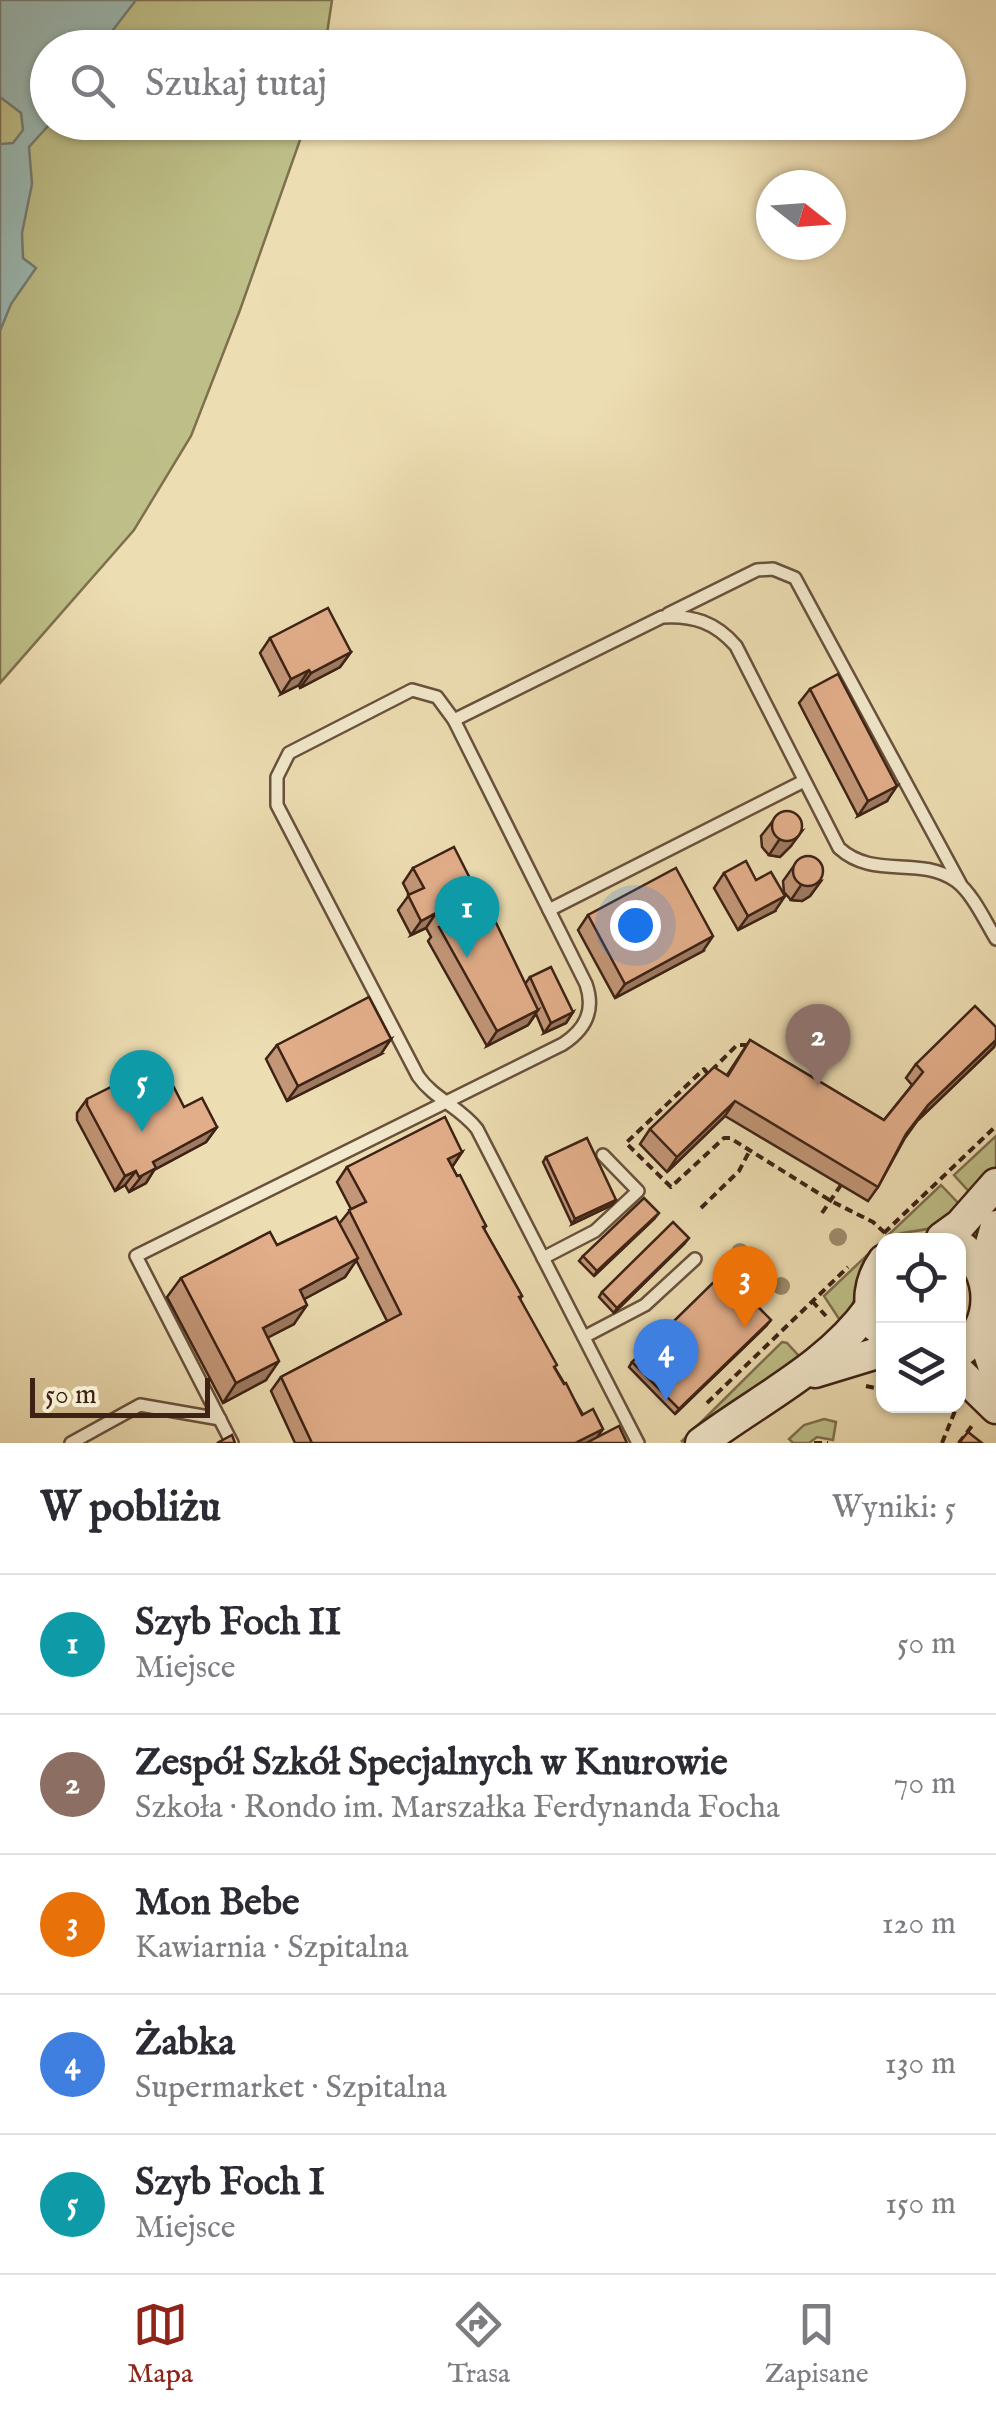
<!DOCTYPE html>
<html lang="pl">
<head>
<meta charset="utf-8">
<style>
	:root { --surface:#fff; --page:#f2f2f3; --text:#2b2b33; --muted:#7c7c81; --line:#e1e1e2; --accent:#8f2418 }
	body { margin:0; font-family:"IM FELL English",serif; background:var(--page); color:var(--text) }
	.controls { position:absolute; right:30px; bottom:30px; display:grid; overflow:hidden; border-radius:20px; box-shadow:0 2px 8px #0004 }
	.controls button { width:90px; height:90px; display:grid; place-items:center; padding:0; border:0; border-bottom:2px solid var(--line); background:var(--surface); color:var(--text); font:50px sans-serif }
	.compass { position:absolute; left:756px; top:170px; width:90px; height:90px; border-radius:50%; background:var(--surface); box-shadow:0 2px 8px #0004; rotate:107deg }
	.scale { position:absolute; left:30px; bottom:25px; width:180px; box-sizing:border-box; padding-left:10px; border:5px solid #3d2215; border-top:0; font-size:28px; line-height:35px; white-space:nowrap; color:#3d2215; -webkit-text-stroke:8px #f3e9cd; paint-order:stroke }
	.you { position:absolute; left:635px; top:925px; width:35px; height:35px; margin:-25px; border:8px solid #fff; border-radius:50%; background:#1a73e8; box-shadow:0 0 0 15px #1a73e833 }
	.badge { display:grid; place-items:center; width:65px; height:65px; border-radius:50%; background:var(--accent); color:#fff; font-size:32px; font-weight:700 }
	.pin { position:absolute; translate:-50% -82px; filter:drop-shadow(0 2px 5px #0008) }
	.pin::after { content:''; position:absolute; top:52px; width:35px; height:30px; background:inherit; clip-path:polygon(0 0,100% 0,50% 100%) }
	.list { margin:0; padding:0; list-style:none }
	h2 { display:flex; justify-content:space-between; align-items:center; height:130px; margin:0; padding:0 40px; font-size:42px }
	h2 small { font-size:32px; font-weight:400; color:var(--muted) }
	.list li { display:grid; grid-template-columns:65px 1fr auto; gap:30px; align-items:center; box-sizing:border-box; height:140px; padding:0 40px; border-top:2px solid var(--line) }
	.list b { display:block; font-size:38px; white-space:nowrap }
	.list p { margin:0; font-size:32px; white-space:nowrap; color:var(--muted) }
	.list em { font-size:32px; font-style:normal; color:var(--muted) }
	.icon { flex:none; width:55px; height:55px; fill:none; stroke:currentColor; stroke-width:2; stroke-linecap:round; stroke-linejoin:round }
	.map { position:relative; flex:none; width:996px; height:1443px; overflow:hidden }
	.search { position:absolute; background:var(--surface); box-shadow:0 2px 8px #0004; left:30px; right:30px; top:30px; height:110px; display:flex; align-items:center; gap:25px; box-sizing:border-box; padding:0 35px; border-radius:55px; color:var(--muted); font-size:38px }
	.sheet { height:830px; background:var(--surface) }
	nav { display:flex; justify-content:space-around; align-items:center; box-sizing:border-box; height:140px; border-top:2px solid var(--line); background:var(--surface); font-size:28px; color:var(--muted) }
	nav a { display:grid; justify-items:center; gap:5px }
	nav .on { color:var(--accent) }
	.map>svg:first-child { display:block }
	.green { fill:#bebf88; stroke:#7e704e; stroke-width:2.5 }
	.water { fill:#9bbab4; stroke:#757d74; stroke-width:2.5 }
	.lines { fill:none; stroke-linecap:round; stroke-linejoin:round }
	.lane-casing { stroke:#69513c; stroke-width:16 }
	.secondary-casing { stroke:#3d2215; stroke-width:35 }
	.path { stroke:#3d2215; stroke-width:4; stroke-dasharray:8 5; stroke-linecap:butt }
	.lane { stroke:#f3e9cd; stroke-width:11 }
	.secondary { stroke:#f3e9cd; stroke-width:30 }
	.tree { fill:#9e8c6c }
	.wall { fill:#c29677; stroke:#3d2215; stroke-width:2.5 }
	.shaded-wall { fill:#9e7a61; stroke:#3d2215; stroke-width:2.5 }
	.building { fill:#e2ae8a; stroke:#3d2215; stroke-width:2.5 }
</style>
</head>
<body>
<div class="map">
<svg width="996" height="1443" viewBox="0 0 996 1443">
	<rect width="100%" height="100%" fill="#edddb2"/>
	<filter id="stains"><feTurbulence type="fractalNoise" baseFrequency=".002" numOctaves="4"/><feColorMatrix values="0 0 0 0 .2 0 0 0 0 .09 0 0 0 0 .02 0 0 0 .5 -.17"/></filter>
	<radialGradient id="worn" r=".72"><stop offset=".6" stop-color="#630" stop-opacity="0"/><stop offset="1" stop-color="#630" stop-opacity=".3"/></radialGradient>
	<g class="green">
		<path d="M0,0H332L325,47L48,48V122L306,123L240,310L191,436L134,530L0,683Z"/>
		<path d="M996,1136V1167L973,1196L954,1175Z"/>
		<path d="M941,1185L963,1208C955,1214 946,1222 937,1226C921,1233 898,1230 884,1240C867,1253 855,1305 843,1325L824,1296Z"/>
		<path d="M782,1342L787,1343L798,1355L797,1361L681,1442Z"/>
		<path d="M824,1419L836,1422L833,1440L817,1437L809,1443H793L789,1439L804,1425Z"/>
	</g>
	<path class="water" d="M0,0H136L106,39L107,47L48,48V122L60,123L48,126L29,147L32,184L22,233L23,258L36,268L11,304L0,331V144L13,143L23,130L21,113L0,97Z"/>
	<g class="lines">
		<defs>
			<g id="lane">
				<path d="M668,614L757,570L773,569L795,578L960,883"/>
				<path d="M454,720L662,617C693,615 715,622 736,646L839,848C874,880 919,855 956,881C973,894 985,921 996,939"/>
				<path d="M549,910L804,781"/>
				<path d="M543,1258L595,1231L638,1191L603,1155"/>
				<path d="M584,1337L645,1305L695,1259"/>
				<path d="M71,1443L140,1405L220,1419"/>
				<path d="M232,1443L136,1256L563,1044C586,1029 595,1010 586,984L454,720L437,697L412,690L289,753L277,777V805L418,1076C434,1099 460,1107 477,1129L638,1443"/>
			</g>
			<g id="secondary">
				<path d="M942,1238L960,1225L996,1184"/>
				<path d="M958,1244C996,1271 996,1326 958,1353"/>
				<path d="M984,1268L996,1226"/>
				<path d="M987,1322V1347L996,1374"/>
				<path d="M877,1327C866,1304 869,1281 884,1260"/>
				<path d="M958,1371L996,1408"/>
				<path d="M815,1372L884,1351"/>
				<path d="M701,1443C758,1400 828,1367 870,1308"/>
			</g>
		</defs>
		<use href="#lane" class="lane-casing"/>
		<use href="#secondary" class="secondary-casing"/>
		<g class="path">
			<path d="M748,1045H737L708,1074L704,1069L626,1143L671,1187L724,1138H730L831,1201L873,1222L885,1233"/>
			<path d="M701,1208L739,1171L750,1150"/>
			<path d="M822,1213L841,1185"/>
			<path d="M884,1233L996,1126"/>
			<path d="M812,1301L826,1316"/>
			<path d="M866,1386L884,1390"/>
			<path d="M707,1403L848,1267"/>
			<path d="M814,1443H828"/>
			<path d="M942,1443L957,1406"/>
			<path d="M959,1443L974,1423"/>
		</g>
		<use href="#lane" class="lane"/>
		<use href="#secondary" class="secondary"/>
	</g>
	<g class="tree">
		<circle cx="838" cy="1237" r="9"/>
		<circle cx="740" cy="1252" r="9"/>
		<circle cx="764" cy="1268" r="9"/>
		<circle cx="781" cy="1286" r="9"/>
	</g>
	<g class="wall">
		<path d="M270,638L351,652L340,667L300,688L299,685L281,694L260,653Z"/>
		<path d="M810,689L887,801L858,816L799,703Z"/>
		<path d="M772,822L791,846L780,857L769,855L762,847L761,836Z"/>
		<path d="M793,867L821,881L810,896L802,901L791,900L784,892L783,881Z"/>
		<path d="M413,868L525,984L530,977L573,1012L566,1023L544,1033L536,1014L528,1025L487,1046L428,941L431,937L426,928L411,935L398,910L409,895L403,883Z"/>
		<path d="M724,873L775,911L738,930L714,888Z"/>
		<path d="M588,915L703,951L615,998L578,930Z"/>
		<path d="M750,1040L884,1120L912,1085L906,1078L916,1064L992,1049L918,1120L905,1138L878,1187L868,1201L725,1116L667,1172L640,1144L650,1129L727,1075Z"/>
		<path d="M277,1045L381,1054L287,1101L266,1059Z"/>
		<path d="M87,1099L184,1107L217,1127L206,1142L154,1170L146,1183L129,1192L125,1185L115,1191L77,1120V1113Z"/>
		<path d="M462,1152L452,1167L486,1226L484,1229L522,1296L520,1299L555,1368L597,1438L627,1443H295L271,1391L281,1377L387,1321L356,1260L345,1277L304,1299L294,1324L268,1337L266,1380L223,1403L167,1297L181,1278L339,1224L351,1209L337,1182L347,1167Z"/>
		<path d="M546,1157L616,1200L612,1205L572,1224L543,1162Z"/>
		<path d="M655,1218L594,1276L579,1261L583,1256Z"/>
		<path d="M685,1243L614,1313L599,1297L602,1292Z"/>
		<path d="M767,1325L675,1414L629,1367L632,1362Z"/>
	</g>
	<g class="shaded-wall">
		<path d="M351,652L340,667L300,688L311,673Z"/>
		<path d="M309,670L299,685L281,694L291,679Z"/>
		<path d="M897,786L887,801L858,816L868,801Z"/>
		<path d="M802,831L791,846L780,857L769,855L779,840Z"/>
		<path d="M821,881L810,896L802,901L791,900L801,885Z"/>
		<path d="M785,896L775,911L738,930L748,916Z"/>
		<path d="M436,913L426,928L411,935L421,921Z"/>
		<path d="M713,936L703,951L615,998L625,984Z"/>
		<path d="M538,1010L528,1025L487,1046L497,1031Z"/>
		<path d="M573,1012L566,1023L544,1033L551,1023Z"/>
		<path d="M391,1039L381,1054L287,1101L298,1086Z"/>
		<path d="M996,1040V1044L992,1049L918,1120L928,1105Z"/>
		<path d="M735,1101L725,1116L667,1172L677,1157Z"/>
		<path d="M217,1127L206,1142L154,1170L146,1183L129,1192L153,1162Z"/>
		<path d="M462,1152L452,1167L448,1159Z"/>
		<path d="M136,1171L125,1185L115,1191L125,1176Z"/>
		<path d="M616,1200L612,1205L572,1224L575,1219Z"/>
		<path d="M659,1213L655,1218L594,1276L597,1271Z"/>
		<path d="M689,1238L685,1243L614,1313L617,1308Z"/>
		<path d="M358,1258L345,1277L286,1309L300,1290Z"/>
		<path d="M307,1305L294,1324L250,1347L263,1328Z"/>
		<path d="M771,1320L767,1325L675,1414L679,1409Z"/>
		<path d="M279,1361L266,1380L223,1403L236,1383Z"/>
		<path d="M603,1429L593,1443H575Z"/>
	</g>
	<g class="building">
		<path d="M328,608L351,652L311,673L309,670L291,679L270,638Z"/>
		<path d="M838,674L897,786L868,801L810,689Z"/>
		<circle cx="787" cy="826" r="15"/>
		<path d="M454,847L483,904L486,902L538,1010L497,1031L439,927L443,925L436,913L421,921L408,895L424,888L413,868Z"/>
		<circle cx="808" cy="871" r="15"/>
		<path d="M746,861L756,880L771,872L785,896L748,916L724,873Z"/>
		<path d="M676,868L713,936L625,984L588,915Z"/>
		<path d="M551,967L573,1012L551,1023L530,977Z"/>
		<path d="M369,997L391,1039L298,1086L277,1045Z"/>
		<path d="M975,1006L996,1027V1040L928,1105L906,1134L878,1187L735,1101L677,1157L650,1129L714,1067L728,1076L750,1040L884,1120L923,1072L916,1064Z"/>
		<path d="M161,1062L184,1107L202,1098L217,1127L153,1162L156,1168L139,1177L136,1171L125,1176L87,1105V1099Z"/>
		<path d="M445,1117L462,1152L448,1159L457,1176L460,1175L486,1226L483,1227L522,1296L519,1297L557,1365L554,1367L564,1384L566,1383L582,1415L593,1409L603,1429L575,1443H312L281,1377L401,1314L349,1210L366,1202L347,1167Z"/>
		<path d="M587,1138L616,1200L575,1219L546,1157Z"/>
		<path d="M644,1198L659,1213L597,1271L583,1256Z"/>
		<path d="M336,1217L358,1258L300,1290L307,1305L263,1328L279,1361L236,1383L181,1278L270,1232L277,1245Z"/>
		<path d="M673,1222L689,1238L617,1308L602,1292Z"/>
		<path d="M724,1272L771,1320L679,1409L632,1362Z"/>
		<path d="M619,1426L627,1443H586Z"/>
		<path d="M968,1432L982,1443H959Z"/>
		<path d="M232,1435L235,1443H217Z"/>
	</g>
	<rect width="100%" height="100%" filter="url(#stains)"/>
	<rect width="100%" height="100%" fill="url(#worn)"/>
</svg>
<div class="controls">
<button><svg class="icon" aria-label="locate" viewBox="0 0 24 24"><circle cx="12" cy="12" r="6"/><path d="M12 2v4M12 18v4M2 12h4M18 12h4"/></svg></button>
<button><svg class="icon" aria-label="layers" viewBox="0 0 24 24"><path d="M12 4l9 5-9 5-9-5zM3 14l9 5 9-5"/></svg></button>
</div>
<svg class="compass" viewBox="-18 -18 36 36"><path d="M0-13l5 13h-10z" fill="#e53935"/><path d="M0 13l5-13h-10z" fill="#7c7c81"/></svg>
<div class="scale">50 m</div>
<div class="you"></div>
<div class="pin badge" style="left:467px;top:958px;background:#0f9aa8">1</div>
<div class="pin badge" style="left:818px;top:1086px;background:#8d6e63">2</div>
<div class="pin badge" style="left:745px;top:1328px;background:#e8710a">3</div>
<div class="pin badge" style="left:666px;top:1401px;background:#3f7fe0">4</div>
<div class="pin badge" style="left:142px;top:1132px;background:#0f9aa8">5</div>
<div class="search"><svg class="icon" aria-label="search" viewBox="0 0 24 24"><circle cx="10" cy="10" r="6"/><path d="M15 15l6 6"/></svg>Szukaj tutaj</div>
</div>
<section class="sheet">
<h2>W pobliżu<small>Wyniki: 5</small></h2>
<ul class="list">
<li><span class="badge" style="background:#0f9aa8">1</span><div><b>Szyb Foch II</b><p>Miejsce</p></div><em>50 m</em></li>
<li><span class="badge" style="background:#8d6e63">2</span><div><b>Zespół Szkół Specjalnych w Knurowie</b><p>Szkoła · Rondo im. Marszałka Ferdynanda Focha</p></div><em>70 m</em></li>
<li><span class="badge" style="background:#e8710a">3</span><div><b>Mon Bebe</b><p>Kawiarnia · Szpitalna</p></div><em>120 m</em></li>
<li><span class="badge" style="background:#3f7fe0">4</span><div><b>Żabka</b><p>Supermarket · Szpitalna</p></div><em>130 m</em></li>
<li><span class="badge" style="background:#0f9aa8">5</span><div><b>Szyb Foch I</b><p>Miejsce</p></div><em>150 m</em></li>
</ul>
</section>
<nav>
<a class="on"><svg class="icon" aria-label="map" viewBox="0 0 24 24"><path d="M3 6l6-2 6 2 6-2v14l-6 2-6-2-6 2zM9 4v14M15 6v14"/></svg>Mapa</a>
<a><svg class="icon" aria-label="directions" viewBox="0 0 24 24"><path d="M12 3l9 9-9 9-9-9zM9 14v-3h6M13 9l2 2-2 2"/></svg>Trasa</a>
<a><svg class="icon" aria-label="saved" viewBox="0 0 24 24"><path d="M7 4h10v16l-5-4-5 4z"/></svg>Zapisane</a>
</nav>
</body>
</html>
